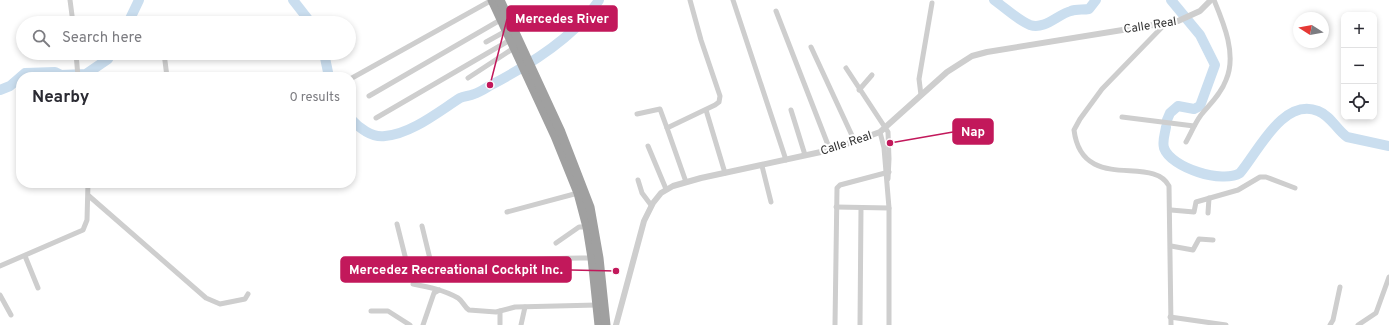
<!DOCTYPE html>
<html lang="en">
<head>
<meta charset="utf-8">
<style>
	:root { --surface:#fff; --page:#f7f7f7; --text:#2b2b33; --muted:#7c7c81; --line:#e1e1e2 }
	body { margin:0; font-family:Overpass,sans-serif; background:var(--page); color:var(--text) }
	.controls { position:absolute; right:12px; top:12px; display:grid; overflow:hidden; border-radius:8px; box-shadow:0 2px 6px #0003 }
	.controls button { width:36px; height:36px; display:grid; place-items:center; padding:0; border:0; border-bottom:1px solid var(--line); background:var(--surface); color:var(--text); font:20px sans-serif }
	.compass { position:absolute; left:1293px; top:12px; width:36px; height:36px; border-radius:50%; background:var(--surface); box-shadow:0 2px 6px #0003; rotate:281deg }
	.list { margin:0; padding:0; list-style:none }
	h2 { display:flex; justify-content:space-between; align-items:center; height:52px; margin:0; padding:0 16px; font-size:17px }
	h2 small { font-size:13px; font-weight:400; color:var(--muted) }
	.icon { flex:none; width:22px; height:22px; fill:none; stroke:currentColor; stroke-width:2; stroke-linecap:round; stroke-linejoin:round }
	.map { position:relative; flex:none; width:1389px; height:325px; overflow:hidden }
	.search { position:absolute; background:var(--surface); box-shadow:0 2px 6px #0003; left:16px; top:16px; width:340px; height:44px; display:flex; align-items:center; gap:10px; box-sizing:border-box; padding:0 14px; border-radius:22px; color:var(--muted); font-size:15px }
	.panel { position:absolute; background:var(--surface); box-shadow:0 2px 6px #0003; left:16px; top:72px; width:340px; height:116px; border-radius:16px }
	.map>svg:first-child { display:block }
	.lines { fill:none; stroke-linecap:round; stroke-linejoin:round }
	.river { stroke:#cadeef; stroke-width:10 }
	.minor { stroke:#cecece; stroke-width:5 }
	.tertiary { stroke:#cecece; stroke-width:6 }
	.trunk { stroke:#a0a0a0; stroke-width:9 }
	.labels { text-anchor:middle; stroke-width:4; stroke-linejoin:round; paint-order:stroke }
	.street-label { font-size:12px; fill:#313131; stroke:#fff }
	.leader { fill:none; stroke:#c2185b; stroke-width:1.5 }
	.callout-dot { fill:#c2185b; stroke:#fff; stroke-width:1.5 }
	.callout { fill:#c2185b; stroke:#c2185b; stroke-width:1.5 }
	.callout-label { font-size:13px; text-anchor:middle; font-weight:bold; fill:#fff }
</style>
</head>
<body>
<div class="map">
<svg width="1389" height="325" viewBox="0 0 1389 325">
	<rect width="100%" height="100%" fill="#fff"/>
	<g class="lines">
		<g class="river">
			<path d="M293,0L311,23"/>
			<path d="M994,0C1004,7 1019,21 1030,25C1045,30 1058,14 1071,11C1076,9 1083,10 1089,9L1096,0"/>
			<path d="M128,23L139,0"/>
			<path d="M324,53L329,77"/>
			<path d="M0,90L10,86L25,73L55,72L61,75L86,74L108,59L111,53"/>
			<path d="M351,119C359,128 372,138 385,136C411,134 438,112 460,98C464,96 470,96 474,94C481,92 487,87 493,84C529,65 577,35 599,0"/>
			<path d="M1167,120L1170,113L1178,106L1194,109L1200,106L1215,65L1200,35L1171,0"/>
			<path d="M1166,127C1165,134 1162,141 1164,148C1171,168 1223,184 1240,173C1258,152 1283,97 1318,111C1331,116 1336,129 1347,137L1389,146"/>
		</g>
		<g class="minor">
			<path d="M70,0L73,23"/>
			<path d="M733,0L786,160"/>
			<path d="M776,11L830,150"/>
			<path d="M188,23L196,22"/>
			<path d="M1166,23L1102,89L1080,119L1074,130C1082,194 1153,154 1169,186L1171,325"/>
			<path d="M486,42L506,31"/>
			<path d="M811,47L855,142"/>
			<path d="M76,53L78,77"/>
			<path d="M164,53L167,77"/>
			<path d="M846,68L888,132L889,159L888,179"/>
			<path d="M352,78L492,0"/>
			<path d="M468,78L514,48"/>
			<path d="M859,90L872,75"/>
			<path d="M921,95L919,79L932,3"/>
			<path d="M369,96L502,19"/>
			<path d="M706,110L725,173"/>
			<path d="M791,110L805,155"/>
			<path d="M637,114L660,109L667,128"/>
			<path d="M1122,117L1194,126"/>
			<path d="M376,118L510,40"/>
			<path d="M880,132L884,148L889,208"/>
			<path d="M1186,142C1191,133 1195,123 1201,115C1210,104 1221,94 1226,80C1237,55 1224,24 1214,0"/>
			<path d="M648,146L666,189"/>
			<path d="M762,166L771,202"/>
			<path d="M638,180L642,193L651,205"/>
			<path d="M686,182L667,128L715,105L719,102L720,96L701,40L690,0"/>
			<path d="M89,196L206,298L220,304L245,299L248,294"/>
			<path d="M836,207L889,208V325"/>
			<path d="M1171,210L1194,212L1196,202L1238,190L1260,177H1266L1295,188"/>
			<path d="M507,212L578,193"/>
			<path d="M1208,213L1209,198"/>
			<path d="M397,224L407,264L430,258"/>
			<path d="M422,226L431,263L441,269C492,263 541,257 592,258"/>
			<path d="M556,243L579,227H587"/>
			<path d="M1171,246L1193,250L1199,239L1213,240"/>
			<path d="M25,256L38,288"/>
			<path d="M0,266L83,230L87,220L88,183"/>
			<path d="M413,284C429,287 444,290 458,298C463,301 464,307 469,310L496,312L515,307L597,305"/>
			<path d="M0,295L11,315"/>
			<path d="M371,311H388L410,325"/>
			<path d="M500,311V324"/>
			<path d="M1170,317L1226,325"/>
			<path d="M423,325L434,293L439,290"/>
			<path d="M521,325L525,307"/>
			<path d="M835,325L837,188L840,185L889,172"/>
			<path d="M860,325L861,208"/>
			<path d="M1330,325L1333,320L1340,287"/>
			<path d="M1358,325L1376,313L1389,277"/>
		</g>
		<path class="tertiary" d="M616,325L644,221L653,203L661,193L673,186L701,178L830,150L880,132L947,72L972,56L987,52L1178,21L1200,11L1211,0"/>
		<g class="trunk">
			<path d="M492,0L555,136L578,193L587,227L592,258L599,325"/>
			<path d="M500,0L561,132L590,207L599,258L606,325"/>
		</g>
	</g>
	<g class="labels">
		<g class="street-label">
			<text transform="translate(1150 25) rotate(-9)" y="4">Calle Real</text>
			<text transform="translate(846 143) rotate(-18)" y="4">Calle Real</text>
		</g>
	</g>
	<path class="leader" d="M490 85L507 19M890 143L953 132M616 271L571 270"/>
	<g class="callout-dot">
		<circle cx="490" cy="85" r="4"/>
		<circle cx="890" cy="143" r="4"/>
		<circle cx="616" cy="271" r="4"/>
	</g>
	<g class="callout">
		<rect x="507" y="6" width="110" height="25" rx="4"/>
		<rect x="953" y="119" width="40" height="25" rx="4"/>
		<rect x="341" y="257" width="230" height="25" rx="4"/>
	</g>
	<g class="callout-label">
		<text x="562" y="23">Mercedes River</text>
		<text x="973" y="136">Nap</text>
		<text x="456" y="274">Mercedez Recreational Cockpit Inc.</text>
	</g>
</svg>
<div class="controls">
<button>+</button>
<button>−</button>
<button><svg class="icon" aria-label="locate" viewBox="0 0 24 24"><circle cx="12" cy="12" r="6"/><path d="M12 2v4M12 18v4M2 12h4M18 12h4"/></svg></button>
</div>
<svg class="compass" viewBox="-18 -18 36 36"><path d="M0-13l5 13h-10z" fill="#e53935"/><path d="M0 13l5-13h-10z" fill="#7c7c81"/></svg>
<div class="search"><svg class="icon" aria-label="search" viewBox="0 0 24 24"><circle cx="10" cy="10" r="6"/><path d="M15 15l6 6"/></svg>Search here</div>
<section class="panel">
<h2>Nearby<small>0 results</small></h2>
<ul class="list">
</ul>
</section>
</div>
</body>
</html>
